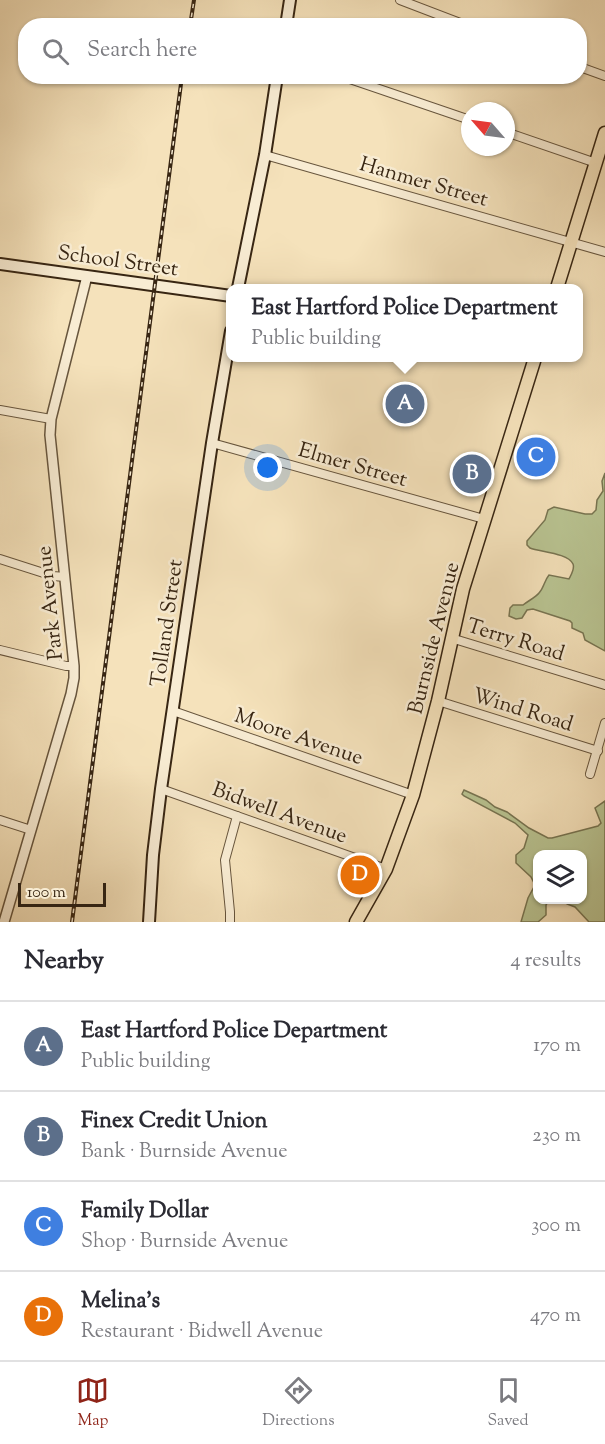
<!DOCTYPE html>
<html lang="en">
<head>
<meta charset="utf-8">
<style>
	:root { --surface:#fff; --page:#f2f2f3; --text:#2b2b33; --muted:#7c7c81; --line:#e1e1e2; --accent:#8f2418 }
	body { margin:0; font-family:"Sorts Mill Goudy",serif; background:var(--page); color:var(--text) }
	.controls { position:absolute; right:18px; bottom:18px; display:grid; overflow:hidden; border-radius:12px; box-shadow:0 2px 4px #0004 }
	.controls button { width:54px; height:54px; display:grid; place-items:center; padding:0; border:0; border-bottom:2px solid var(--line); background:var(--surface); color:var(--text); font:30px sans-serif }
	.compass { position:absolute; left:461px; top:102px; width:54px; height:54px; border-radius:50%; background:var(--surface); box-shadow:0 2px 4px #0004; rotate:298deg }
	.scale { position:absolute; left:18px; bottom:15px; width:88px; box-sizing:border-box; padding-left:6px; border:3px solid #382613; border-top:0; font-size:16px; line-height:21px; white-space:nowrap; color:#382613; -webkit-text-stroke:4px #f8ecd3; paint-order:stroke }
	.you { position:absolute; left:268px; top:468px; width:21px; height:21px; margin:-15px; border:4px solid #fff; border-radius:50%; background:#1a73e8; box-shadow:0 0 0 9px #1a73e833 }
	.badge { display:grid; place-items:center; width:39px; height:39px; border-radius:50%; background:var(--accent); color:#fff; font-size:20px; font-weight:700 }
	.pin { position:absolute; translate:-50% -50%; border:3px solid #fff; box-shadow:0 2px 6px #0006 }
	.popup { position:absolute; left:226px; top:284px; width:357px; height:78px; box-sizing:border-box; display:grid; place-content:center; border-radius:12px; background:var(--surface); filter:drop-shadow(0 2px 4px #0005); font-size:20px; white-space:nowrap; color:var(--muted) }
	.popup b { font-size:22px; color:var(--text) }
	.popup::after { content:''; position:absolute; left:50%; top:100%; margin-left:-12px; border:12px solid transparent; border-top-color:var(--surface) }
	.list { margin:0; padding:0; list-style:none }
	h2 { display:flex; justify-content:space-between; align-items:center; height:78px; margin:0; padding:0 24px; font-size:26px }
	h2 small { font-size:20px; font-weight:400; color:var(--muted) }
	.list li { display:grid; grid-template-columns:39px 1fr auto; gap:18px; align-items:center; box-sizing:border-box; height:90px; padding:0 24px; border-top:2px solid var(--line) }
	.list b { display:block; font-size:22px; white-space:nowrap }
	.list p { margin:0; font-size:20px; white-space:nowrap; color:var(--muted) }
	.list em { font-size:20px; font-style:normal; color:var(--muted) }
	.icon { flex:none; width:33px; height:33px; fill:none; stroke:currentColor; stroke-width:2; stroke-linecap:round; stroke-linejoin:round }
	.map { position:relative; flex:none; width:605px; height:922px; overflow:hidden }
	.search { position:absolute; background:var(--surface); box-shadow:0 2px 4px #0004; left:18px; right:18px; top:18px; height:66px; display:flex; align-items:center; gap:15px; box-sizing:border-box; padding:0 21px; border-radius:24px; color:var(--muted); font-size:22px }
	.sheet { height:438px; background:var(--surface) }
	nav { display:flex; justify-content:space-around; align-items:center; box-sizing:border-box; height:84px; border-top:2px solid var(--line); background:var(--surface); font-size:16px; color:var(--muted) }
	nav a { display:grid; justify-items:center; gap:3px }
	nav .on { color:var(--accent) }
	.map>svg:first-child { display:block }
	.green { fill:#b9c492; stroke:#787552; stroke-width:1.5 }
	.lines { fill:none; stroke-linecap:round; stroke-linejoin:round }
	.minor-casing { stroke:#67553d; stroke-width:10 }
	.tertiary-casing { stroke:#67553d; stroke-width:12 }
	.secondary-casing { stroke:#382613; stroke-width:14 }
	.primary-casing { stroke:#382613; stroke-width:15 }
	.minor { stroke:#f8ecd3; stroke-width:8 }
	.tertiary { stroke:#f8ecd3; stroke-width:9 }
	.secondary { stroke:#f8ecd3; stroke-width:10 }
	.primary { stroke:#f5e2bb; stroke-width:12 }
	.rail-casing { stroke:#382613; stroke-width:4 }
	.rail { stroke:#f8ecd3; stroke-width:1.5; stroke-dasharray:4.5; stroke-linecap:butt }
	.labels { text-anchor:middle; stroke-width:5; stroke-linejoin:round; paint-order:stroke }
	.street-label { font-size:21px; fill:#382613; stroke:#f8ecd3 }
</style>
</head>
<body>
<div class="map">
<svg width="605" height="922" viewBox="0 0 605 922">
	<rect width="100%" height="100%" fill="#f5e2bb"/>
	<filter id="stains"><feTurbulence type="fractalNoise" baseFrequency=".00333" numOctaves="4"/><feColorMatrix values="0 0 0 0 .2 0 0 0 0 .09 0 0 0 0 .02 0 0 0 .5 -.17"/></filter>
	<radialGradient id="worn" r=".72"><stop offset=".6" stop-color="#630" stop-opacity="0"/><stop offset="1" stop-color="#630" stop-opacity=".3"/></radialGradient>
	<g class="green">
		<path d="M605,473V651L585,640L583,633L572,628V623L570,621L533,609L527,610L522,618L516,619L509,616L510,608L513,605H523C528,601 536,597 539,593C544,588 544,581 549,575L569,579C571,575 575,569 573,564C568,553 540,552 530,548L527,545V541L545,520L548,510L554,507L585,514H592L596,510L597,500L603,491L602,481Z"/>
		<path d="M464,790L486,800L495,807L507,812L529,828L548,838H552L598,826L601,823L595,808L605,801V922H589L575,907L567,904L566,900H582V854H538V900H549L546,905V915L538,922H521L528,898L535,885L531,877L516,863V855L524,848L528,835L515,823L464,796L462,794Z"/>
	</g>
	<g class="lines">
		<defs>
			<g id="minor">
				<path d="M400,0L468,26"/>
				<path d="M580,67L605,76"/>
				<path d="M341,76L470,120"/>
				<path d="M506,132L596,163"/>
				<path d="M265,155L605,252"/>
				<path d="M0,410L51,419"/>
				<path d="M212,443L484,519"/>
				<path d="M0,559L53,576L65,577"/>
				<path d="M451,638L605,685"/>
				<path d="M0,650L66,666H74"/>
				<path d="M438,701L598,751"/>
				<path d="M173,711L413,795"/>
				<path d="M590,774L605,723"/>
				<path d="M161,789L386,869"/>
				<path d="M0,820L31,830"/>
				<path d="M230,922V912L225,860L237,816"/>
			</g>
			<path id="tertiary" d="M4,922L71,694L74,678V666L50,435L51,419L87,276"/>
			<g id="secondary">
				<path d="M286,26L290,0"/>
				<path d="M0,264L231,296"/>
				<path d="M238,288L265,155L277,76"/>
				<path d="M149,922L153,855L161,789L212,443L231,331"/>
			</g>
			<g id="primary">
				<path d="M557,288L605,133"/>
				<path d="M356,922L386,869L413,795L438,701L463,589L535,358"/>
			</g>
		</defs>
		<use href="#minor" class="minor-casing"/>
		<use href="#tertiary" class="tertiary-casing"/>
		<use href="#secondary" class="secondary-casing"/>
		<use href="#primary" class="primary-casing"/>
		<use href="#minor" class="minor"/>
		<use href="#tertiary" class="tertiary"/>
		<use href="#secondary" class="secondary"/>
		<use href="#primary" class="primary"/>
		<defs>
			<g id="rail">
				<path d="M190,26L194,0"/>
				<path d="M72,922L182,76"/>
			</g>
		</defs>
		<use href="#rail" class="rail-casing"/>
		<use href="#rail" class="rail"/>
	</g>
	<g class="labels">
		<g class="street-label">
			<text transform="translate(424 181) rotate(16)" y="7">Hanmer Street</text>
			<text transform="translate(118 260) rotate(8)" y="7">School Street</text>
			<text transform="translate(353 464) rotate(16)" y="7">Elmer Street</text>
			<text transform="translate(49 603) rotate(-96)" y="7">Park Avenue</text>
			<text transform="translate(166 623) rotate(-82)" y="7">Tolland Street</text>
			<text transform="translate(433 638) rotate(-76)" y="7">Burnside Avenue</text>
			<text transform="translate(516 639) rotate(17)" y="7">Terry Road</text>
			<text transform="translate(523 709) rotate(17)" y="7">Wind Road</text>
			<text transform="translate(299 736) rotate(19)" y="7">Moore Avenue</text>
			<text transform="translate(280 812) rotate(20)" y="7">Bidwell Avenue</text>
		</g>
	</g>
	<rect width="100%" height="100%" filter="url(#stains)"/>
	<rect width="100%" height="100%" fill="url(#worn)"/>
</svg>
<div class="controls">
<button><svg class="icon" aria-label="layers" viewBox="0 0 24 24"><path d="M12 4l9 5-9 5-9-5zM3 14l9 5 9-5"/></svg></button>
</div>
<svg class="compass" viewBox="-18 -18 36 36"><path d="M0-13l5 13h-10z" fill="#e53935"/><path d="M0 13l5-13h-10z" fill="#7c7c81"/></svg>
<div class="scale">100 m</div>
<div class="you"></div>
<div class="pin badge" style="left:405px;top:404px;background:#5c6f8a">A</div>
<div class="popup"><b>East Hartford Police Department</b>Public building</div>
<div class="pin badge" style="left:472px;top:474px;background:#5c6f8a">B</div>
<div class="pin badge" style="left:536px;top:457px;background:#3f7fe0">C</div>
<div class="pin badge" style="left:360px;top:875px;background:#e8710a">D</div>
<div class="search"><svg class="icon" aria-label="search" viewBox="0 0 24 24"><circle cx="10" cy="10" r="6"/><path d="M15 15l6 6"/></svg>Search here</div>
</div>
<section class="sheet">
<h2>Nearby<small>4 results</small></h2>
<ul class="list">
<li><span class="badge" style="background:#5c6f8a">A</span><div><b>East Hartford Police Department</b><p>Public building</p></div><em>170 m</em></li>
<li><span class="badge" style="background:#5c6f8a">B</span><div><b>Finex Credit Union</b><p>Bank · Burnside Avenue</p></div><em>230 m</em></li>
<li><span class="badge" style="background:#3f7fe0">C</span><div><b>Family Dollar</b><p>Shop · Burnside Avenue</p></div><em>300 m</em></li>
<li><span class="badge" style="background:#e8710a">D</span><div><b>Melina's</b><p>Restaurant · Bidwell Avenue</p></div><em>470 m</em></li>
</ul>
</section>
<nav>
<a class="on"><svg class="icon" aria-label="map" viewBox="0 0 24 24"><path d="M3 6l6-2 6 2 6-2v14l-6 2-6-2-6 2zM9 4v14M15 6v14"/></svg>Map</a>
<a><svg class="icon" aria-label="directions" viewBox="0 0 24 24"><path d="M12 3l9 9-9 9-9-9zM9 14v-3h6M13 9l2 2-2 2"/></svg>Directions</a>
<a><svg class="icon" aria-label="saved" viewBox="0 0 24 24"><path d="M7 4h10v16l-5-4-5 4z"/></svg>Saved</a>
</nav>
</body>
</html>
